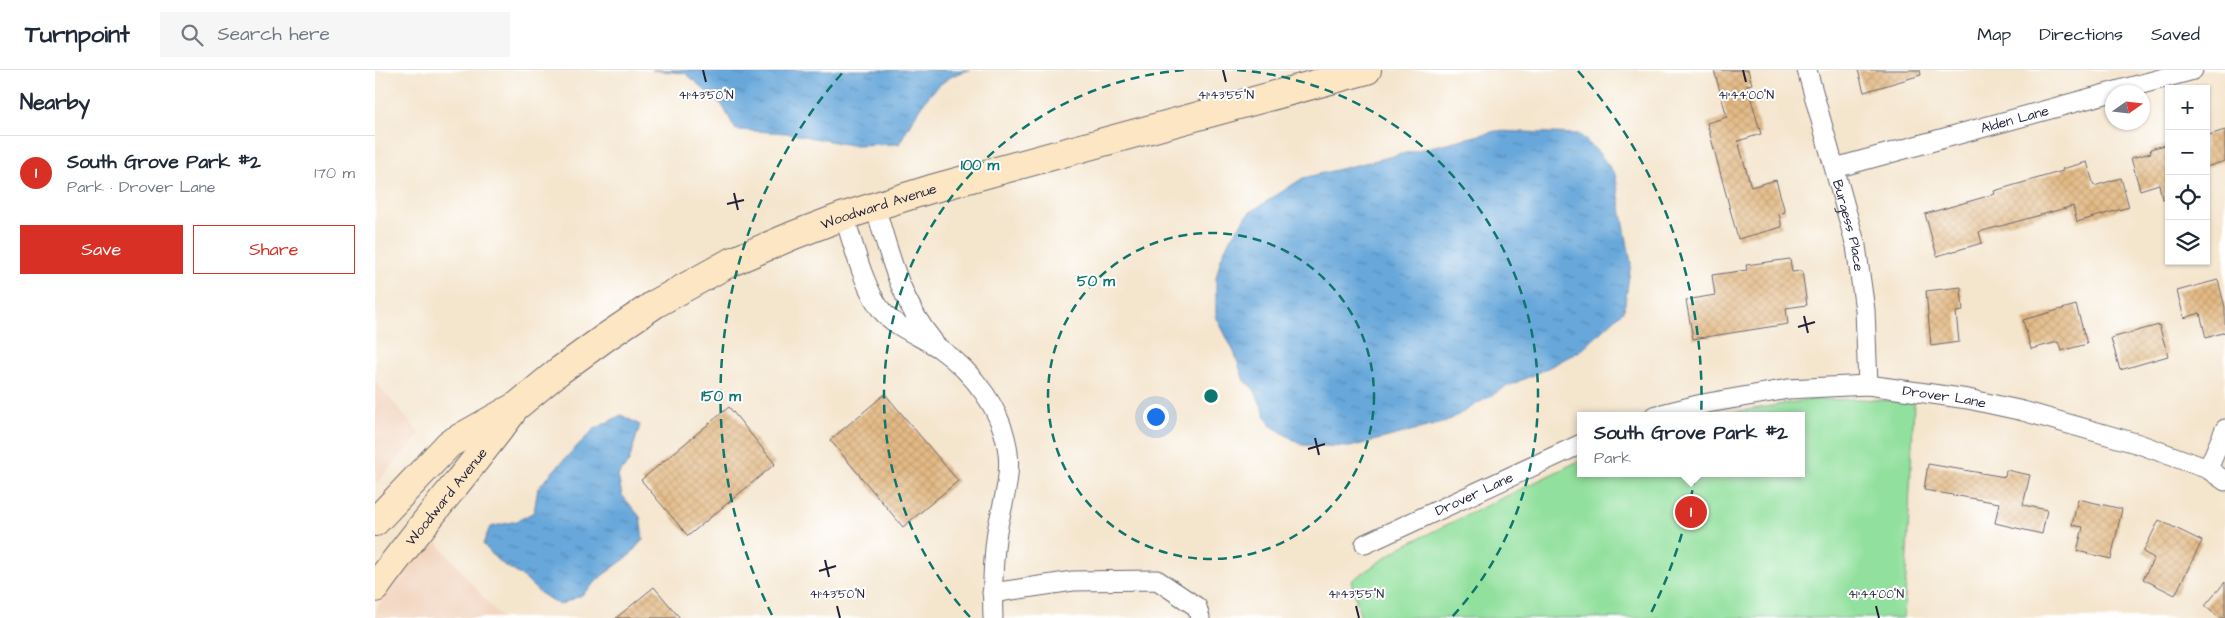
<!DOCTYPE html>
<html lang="en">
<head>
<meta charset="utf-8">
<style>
	:root { --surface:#fff; --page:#f6f6f7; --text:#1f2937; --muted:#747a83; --line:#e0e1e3; --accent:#d93025 }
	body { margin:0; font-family:"Architects Daughter",sans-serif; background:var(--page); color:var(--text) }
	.controls { position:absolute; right:15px; top:15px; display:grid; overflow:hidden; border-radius:0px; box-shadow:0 1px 4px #0004 }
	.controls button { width:45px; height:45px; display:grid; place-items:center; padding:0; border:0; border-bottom:1px solid var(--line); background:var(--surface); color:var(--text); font:25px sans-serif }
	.compass { position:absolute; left:1730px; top:15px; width:45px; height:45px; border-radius:50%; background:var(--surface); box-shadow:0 1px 4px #0004; rotate:76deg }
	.you { position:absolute; left:780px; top:346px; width:18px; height:18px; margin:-12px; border:4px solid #fff; border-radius:50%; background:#1a73e8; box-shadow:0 0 0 8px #1a73e833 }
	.badge { display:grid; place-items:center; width:32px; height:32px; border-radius:50%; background:var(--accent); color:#fff; font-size:16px; font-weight:700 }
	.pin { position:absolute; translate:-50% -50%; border:2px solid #fff; box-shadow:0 1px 5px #0006 }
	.popup { position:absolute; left:1202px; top:342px; width:228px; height:65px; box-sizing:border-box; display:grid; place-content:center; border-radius:0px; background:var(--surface); filter:drop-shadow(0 1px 4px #0005); font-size:16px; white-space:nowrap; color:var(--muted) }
	.popup b { font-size:19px; color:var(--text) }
	.popup::after { content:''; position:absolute; left:50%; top:100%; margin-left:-10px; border:10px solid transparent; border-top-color:var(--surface) }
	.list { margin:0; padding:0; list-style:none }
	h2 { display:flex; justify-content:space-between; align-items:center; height:65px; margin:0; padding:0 20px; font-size:21px }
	h2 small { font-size:16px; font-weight:400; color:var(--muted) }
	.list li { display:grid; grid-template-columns:32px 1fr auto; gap:15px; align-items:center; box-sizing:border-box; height:75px; padding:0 20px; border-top:1px solid var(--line) }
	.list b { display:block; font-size:19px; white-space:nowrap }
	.list p { margin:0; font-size:16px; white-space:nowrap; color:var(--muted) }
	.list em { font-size:16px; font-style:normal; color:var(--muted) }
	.actions { display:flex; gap:10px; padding:15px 20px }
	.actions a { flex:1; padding:11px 0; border:1px solid var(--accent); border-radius:0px; text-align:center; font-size:18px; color:var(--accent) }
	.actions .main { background:var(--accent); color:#fff }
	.icon { flex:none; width:28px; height:28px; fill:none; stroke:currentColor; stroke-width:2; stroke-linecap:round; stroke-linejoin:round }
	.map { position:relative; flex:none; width:1850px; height:548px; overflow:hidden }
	header { display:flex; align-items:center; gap:30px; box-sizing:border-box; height:70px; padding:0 25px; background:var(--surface); border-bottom:1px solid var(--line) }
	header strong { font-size:24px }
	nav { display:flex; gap:28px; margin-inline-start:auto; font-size:18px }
	.search { width:350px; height:45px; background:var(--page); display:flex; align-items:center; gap:12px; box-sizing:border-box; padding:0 18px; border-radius:0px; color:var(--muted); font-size:19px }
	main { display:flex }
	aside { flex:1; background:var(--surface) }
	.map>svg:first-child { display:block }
	.built { fill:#f2d4be }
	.green { fill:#92e09d; stroke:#5a816c }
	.water { fill:url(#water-ripples); stroke:#44648a }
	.building { fill:url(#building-cross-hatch) }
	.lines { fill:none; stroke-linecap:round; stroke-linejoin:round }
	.minor-casing { stroke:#6c666e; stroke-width:21 }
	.secondary-casing { stroke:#6c666e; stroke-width:30 }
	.minor { stroke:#fff; stroke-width:19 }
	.secondary { stroke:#fce6c4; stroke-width:28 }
	.ticks { fill:none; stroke:#22223b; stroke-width:2 }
	.ring { fill:none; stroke:#0f766e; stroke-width:2.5; stroke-dasharray:9 6 }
	.labels { text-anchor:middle; stroke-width:4; stroke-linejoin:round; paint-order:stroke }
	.street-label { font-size:14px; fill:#22223b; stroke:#fff }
	.ticks-label { font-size:12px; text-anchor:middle; fill:#22223b; stroke:#fff; stroke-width:4; stroke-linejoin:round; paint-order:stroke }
	.centre { fill:#0f766e; stroke:#fff; stroke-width:2.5 }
	.ring-label { font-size:15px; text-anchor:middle; font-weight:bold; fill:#0f766e; stroke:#fff; stroke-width:4; stroke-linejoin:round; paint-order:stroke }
</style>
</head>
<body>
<header>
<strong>Turnpoint</strong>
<div class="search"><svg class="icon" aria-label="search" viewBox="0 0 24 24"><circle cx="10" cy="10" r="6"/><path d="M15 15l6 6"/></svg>Search here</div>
<nav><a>Map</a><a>Directions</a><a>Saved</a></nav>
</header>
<main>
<aside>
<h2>Nearby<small></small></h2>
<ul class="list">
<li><span class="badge">1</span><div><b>South Grove Park #2</b><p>Park · Drover Lane</p></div><em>170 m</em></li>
</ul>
<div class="actions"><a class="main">Save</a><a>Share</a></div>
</aside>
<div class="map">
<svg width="1850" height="548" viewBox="0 0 1850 548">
	<defs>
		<pattern id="water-ripples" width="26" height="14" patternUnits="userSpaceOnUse" patternTransform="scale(1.25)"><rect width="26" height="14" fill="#67a7da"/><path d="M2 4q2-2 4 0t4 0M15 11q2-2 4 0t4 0" fill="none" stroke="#5488b2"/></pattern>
		<pattern id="building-cross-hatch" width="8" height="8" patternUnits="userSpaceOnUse" patternTransform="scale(1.25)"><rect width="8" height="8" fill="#e3b984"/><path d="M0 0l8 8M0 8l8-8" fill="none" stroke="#c29f73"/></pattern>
	</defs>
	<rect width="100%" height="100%" fill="#fff"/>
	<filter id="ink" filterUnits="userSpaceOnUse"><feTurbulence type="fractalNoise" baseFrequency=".02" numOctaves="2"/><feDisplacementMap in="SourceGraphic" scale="10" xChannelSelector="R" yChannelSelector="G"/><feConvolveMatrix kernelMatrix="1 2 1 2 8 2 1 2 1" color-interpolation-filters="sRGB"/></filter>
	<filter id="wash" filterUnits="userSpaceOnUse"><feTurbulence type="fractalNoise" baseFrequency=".0096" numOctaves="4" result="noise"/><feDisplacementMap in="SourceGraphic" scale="20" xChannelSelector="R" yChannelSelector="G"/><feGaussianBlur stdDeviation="1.12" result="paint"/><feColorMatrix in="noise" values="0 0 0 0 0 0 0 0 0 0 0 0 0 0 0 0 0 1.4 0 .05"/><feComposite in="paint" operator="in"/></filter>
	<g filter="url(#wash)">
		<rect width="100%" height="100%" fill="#f4e5cd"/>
		<g class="built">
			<path d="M0,311L45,364L0,415Z"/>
			<path d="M54,463L126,548H0V540Z"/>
		</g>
		<path class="green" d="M1483,329L1539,332L1529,548H986L976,511L1026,477L1206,390V403H1426V346H1335L1433,330Z"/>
		<g class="water">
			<path d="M277,0H595C559,6 540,45 524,74L476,75L412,63L361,60L347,35L310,3Z"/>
			<path d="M1121,61L1204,64L1223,82L1240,104L1256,193L1249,240L1208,279L1169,300L1129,318L1071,352L975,377L927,375L895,355L879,319L869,311L860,284L841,246V208L846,188L855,169L874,143L928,108Z"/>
			<path d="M246,345L265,355L254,391L243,406L247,425L265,447L268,469L254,486L228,505L207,525L184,535L164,522L147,506L123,491L108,474L115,457L142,451L159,442L163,418L181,398L218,360Z"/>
		</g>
		<g id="blocks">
			<g class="building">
				<path d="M1339,0H1373L1377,14L1372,15L1386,64L1363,71L1376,117L1401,110L1410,142L1404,144L1407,157L1363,169L1332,53L1352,47Z"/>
				<path d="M1483,0H1545L1546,5L1489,22Z"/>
				<path d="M1850,60V91L1831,97V66Z"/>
				<path d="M1794,74V128L1787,129L1784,114L1765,120L1756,88L1776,83L1775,79Z"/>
				<path d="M1712,92L1719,116L1746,108L1754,137L1702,152L1698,136L1604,162L1607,173L1562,186L1550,144L1620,124L1619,121L1688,101L1687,99Z"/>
				<path d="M1415,189L1417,202L1427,201L1432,235L1411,238L1413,254L1318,269L1311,230L1340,225L1337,205L1372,200L1371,195Z"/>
				<path d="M1843,210L1850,237V262L1831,268L1825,243L1809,248L1802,221Z"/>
				<path d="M1586,217L1588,241L1581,242L1584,272L1556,276L1551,221Z"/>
				<path d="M1701,235L1712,274L1686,281L1683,272L1656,279L1648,250Z"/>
				<path d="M1784,255L1793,286L1745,300L1736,268Z"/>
				<path d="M510,324L583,411L528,457L455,370Z"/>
				<path d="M354,337L400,394L313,466L266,410Z"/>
				<path d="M1553,394L1630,407L1631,400L1655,405L1648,435L1672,440L1667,464L1620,453L1624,433L1549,420Z"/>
				<path d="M1703,429L1747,439L1736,489L1702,481L1708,457L1697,455Z"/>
				<path d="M1784,450L1827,471L1800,525L1768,509L1779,488L1768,482Z"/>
				<path d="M1850,512V548H1844L1830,536Z"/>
				<path d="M279,517L305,548H241Z"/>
			</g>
		</g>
	</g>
	<g filter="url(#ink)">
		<use href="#blocks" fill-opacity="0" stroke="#6c666e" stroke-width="1"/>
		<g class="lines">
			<defs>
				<g id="minor">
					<path id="s1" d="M1432,0L1481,176L1490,240L1493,315"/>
					<path id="s2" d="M1460,98L1818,0"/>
					<path d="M500,136C514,184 526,232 558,271"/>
					<path d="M469,146C478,173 489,219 507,241C522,258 545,266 564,278C598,302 628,340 633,383C636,410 627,435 622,461C618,490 617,519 618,548"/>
					<path id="s3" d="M1279,346L1327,334L1413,319L1493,315L1593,329L1648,341L1764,374L1833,399L1850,411"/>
					<path d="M1833,399L1850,359"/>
					<path id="s4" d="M990,474L1206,374"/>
					<path d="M617,523L698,511L782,510L822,537L825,548"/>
				</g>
				<g id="secondary">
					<path id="s5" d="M0,452L74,374L143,335L184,301L231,267L280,234L354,193L419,165L469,146L556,119L992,0"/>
					<path id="s6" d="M0,518C43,458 92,403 136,344"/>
				</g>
			</defs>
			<use href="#minor" class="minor-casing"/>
			<use href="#secondary" class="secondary-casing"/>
			<use href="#minor" class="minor"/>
			<use href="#secondary" class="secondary"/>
		</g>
	</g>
	<path class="ticks" d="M328,0L331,12M848,0L851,12M1368,0L1371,12M359,123L363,140M352,134L369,130M1429,246L1433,263M1423,257L1440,252M940,368L944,385M933,379L950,374M450,490L454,507M444,501L461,496M462,536L465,548M981,536L984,548M1501,536L1504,548"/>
	<g class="ring">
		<circle cx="836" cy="326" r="163"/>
		<path d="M595 547A327 327 0 0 1 810 0M862 0A327 327 0 0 1 1077 547"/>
		<path d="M397 545A490 490 0 0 1 469 1M1203 1A490 490 0 0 1 1275 545"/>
	</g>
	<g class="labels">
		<g class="street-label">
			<text dy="5" stroke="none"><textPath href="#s2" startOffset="186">Alden Lane</textPath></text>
			<text dy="5" stroke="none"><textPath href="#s5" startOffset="602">Woodward Avenue</textPath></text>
			<text dy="5" stroke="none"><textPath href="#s1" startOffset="161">Burgess Place</textPath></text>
			<text dy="5" stroke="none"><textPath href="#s3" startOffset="294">Drover Lane</textPath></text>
			<text dy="5" stroke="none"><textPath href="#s4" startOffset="120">Drover Lane</textPath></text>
			<text dy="5" stroke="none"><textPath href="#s6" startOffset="116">Woodward Avenue</textPath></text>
		</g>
	</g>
	<g class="ticks-label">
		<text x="851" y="29">41°43'55"N</text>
		<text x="1371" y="29">41°44'00"N</text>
		<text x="331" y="29">41°43'50"N</text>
		<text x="462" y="528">41°43'50"N</text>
		<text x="981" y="528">41°43'55"N</text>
		<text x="1501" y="528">41°44'00"N</text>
	</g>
	<circle cx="836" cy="326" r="8" class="centre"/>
	<g class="ring-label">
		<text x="605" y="100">100 m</text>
		<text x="721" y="216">50 m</text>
		<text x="346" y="331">150 m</text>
	</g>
</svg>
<div class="controls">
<button>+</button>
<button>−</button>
<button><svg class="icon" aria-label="locate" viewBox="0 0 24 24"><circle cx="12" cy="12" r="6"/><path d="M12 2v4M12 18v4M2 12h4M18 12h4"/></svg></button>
<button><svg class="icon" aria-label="layers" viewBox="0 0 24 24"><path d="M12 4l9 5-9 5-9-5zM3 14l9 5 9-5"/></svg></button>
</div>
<svg class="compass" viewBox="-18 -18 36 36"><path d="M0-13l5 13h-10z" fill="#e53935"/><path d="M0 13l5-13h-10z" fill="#747a83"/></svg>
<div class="you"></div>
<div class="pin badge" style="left:1316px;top:442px">1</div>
<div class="popup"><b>South Grove Park #2</b>Park</div>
</div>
</main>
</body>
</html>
